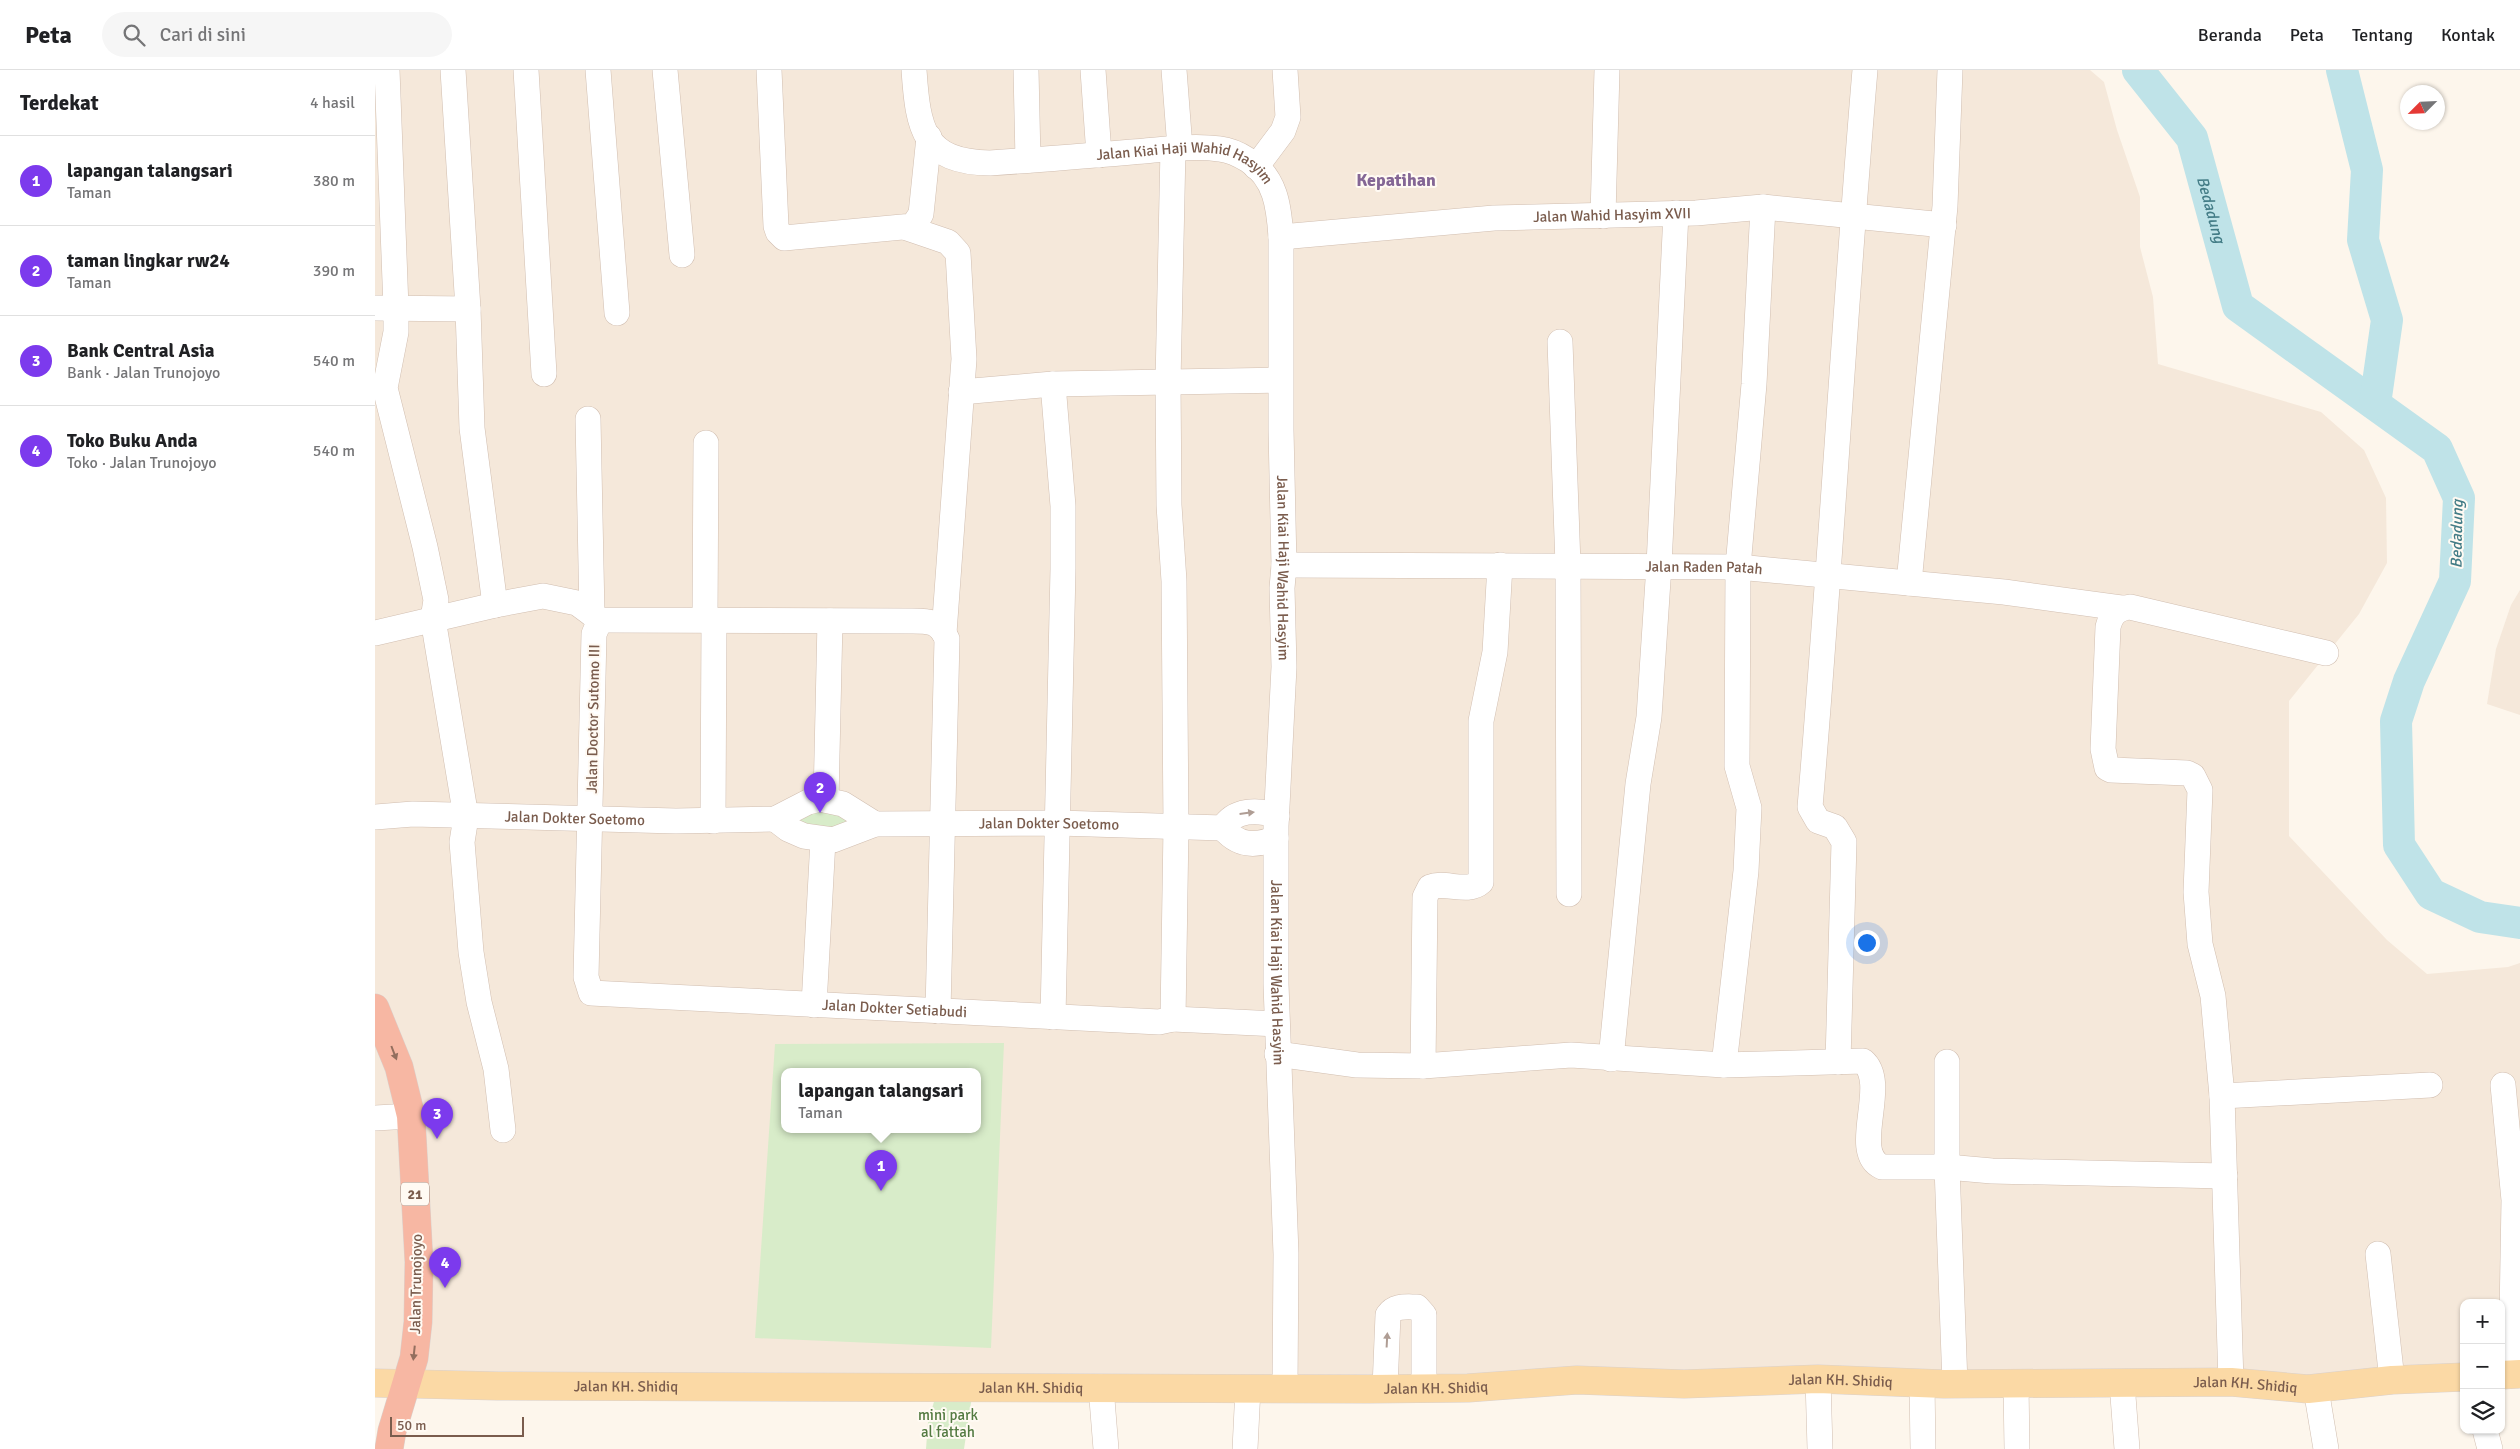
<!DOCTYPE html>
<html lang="id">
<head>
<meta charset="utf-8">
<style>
	:root { --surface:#fff; --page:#f6f6f6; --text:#202124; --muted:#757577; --line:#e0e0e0; --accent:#7c3aed }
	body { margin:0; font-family:Signika,sans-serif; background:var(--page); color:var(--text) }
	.controls { position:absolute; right:15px; bottom:15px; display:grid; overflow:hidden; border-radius:10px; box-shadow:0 1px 4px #0004 }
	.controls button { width:45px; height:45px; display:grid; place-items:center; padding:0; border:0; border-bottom:1px solid var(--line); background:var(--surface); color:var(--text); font:25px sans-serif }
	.compass { position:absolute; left:2025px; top:15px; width:45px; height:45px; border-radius:50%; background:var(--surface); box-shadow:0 1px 4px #0004; rotate:246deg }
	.scale { position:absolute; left:15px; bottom:12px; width:134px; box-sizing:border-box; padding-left:5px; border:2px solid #7a5c4d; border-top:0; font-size:14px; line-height:18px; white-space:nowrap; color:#7a5c4d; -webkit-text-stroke:4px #fffaf3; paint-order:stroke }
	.you { position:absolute; left:1491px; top:872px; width:18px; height:18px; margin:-12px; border:4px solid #fff; border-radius:50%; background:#1a73e8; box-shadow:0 0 0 8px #1a73e833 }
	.badge { display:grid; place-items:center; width:32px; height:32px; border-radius:50%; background:var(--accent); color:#fff; font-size:16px; font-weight:700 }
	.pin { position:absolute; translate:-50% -41px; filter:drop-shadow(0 1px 2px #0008) }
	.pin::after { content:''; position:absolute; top:26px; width:18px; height:15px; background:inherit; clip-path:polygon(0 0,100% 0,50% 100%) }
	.popup { position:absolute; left:406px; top:998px; width:200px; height:65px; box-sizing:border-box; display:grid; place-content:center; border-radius:10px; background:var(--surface); filter:drop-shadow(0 1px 4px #0005); font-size:16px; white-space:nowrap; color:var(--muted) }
	.popup b { font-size:19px; color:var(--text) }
	.popup::after { content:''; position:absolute; left:50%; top:100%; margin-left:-10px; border:10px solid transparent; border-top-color:var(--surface) }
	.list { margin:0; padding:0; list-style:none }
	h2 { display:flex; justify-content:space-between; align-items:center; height:65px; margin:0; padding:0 20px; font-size:21px }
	h2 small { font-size:16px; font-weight:400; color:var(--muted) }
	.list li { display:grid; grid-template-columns:32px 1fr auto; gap:15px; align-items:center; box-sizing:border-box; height:90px; padding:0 20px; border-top:1px solid var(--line) }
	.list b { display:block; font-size:19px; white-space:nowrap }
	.list p { margin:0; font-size:16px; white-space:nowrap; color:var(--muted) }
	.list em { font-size:16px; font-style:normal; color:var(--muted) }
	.icon { flex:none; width:28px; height:28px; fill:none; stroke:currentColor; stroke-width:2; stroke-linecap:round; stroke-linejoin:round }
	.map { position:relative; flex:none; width:2145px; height:1379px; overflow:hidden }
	header { display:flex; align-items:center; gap:30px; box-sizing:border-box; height:70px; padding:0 25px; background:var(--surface); border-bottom:1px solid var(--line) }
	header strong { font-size:24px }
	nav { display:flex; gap:28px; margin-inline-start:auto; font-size:18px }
	.search { width:350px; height:45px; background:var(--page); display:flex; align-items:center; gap:12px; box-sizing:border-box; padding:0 18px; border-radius:28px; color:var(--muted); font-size:19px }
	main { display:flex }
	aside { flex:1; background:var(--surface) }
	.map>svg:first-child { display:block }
	.residential { fill:#f5e8da; fill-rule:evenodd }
	.green { fill:#d8ecc9; fill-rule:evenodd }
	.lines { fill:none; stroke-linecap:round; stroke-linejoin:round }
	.river { stroke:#bfe3e8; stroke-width:32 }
	.minor-casing { stroke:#d1beb0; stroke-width:26 }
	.major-casing { stroke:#dad1cd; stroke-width:29 }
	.highway-casing { stroke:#dad1cd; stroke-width:29 }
	.minor { stroke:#fff; stroke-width:25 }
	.major { stroke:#fbd9a5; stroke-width:28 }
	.highway { stroke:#f7b7a3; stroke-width:28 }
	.oneway { fill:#af9d94 }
	.oneway2 { fill:#936e5e }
	.labels { text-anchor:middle; stroke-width:4; stroke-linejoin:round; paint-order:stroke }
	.shield { fill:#fffaf3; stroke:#a28b7f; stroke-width:1 }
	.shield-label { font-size:14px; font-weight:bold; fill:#7a5c4d }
	.street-label { font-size:15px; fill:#7a5c4d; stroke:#fffaf3 }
	.park-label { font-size:15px; fill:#537a41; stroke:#fffaf3 }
	.water-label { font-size:16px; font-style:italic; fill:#437c86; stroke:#fffaf3 }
	.quarter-label { font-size:18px; font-weight:bold; fill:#846695; stroke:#fffaf3 }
</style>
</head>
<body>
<header>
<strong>Peta</strong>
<div class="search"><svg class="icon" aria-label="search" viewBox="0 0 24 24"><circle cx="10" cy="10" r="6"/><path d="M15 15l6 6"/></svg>Cari di sini</div>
<nav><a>Beranda</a><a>Peta</a><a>Tentang</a><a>Kontak</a></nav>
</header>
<main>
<aside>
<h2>Terdekat<small>4 hasil</small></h2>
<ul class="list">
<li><span class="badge">1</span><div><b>lapangan talangsari</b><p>Taman</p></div><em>380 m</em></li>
<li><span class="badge">2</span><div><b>taman lingkar rw24</b><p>Taman</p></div><em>390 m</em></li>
<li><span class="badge">3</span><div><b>Bank Central Asia</b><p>Bank · Jalan Trunojoyo</p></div><em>540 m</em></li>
<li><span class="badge">4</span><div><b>Toko Buku Anda</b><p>Toko · Jalan Trunojoyo</p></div><em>540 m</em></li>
</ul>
</aside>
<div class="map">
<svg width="2145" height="1379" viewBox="0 0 2145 1379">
	<rect width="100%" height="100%" fill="#fdf6ec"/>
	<g class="residential">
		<path d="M0,0H1715L1729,12L1742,60L1765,127V177L1778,227L1783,294L1946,342L1989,380L2011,428L2012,493L1984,544L1914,631V766L2012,870L2052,904L2133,897L2145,893V1304L2126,1233H2089V1307L0,1315ZM410,1002H602V1060H410Z"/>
		<path d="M2145,520V645L2112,634L2121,579L2136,535Z"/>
	</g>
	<g class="green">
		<path d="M447,737L481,754L448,762L412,750Z"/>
		<path d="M629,973L616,1278L380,1268L400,974ZM602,1002V1060H410V1002Z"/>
		<path d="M561,1325L597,1326L589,1379H551L553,1352Z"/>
	</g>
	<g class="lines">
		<g class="river">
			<path id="s1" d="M1763,0L1817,68L1863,236L2062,379L2084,428L2080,511L2034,611L2021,651L2024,775L2056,824L2105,847L2145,853"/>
			<path d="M1967,0L1992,100L1988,170L2012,250L2000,334"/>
		</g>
		<defs>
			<g id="minor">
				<path d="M12,0L21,238V262L10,318L50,477L61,530L58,549L91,747L87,772L96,882L104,932L121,999L128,1060"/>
				<path d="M78,0L93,239L97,358L120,535"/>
				<path d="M151,0L169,304"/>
				<path d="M223,0L242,243"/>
				<path d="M290,0L307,185"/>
				<path d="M394,0L401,156L403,162L409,168L538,156L546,144L554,67"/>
				<path id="s2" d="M539,0C543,59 548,92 615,93C662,90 710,86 757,82C786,80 816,75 845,79C854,80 865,85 873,90C901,108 904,137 906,167V360L909,495L907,518L909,597L901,756V914L911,1184L910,1318"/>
				<path d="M651,0L653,90"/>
				<path d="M718,0L724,85"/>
				<path d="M799,0L805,78"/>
				<path d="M881,97L908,61L913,47L910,0"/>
				<path d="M1228,146L1232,0"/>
				<path d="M532,158L573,172L583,183L589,289L569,563"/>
				<path id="s3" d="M906,167L1119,148L1321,143L1388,137L1569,155"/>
				<path d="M0,238L93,239"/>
				<path d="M1185,272L1193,495L1194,824"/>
				<path d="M678,314L688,436V499L678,947"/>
				<path d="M586,322L678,314L905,310"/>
				<path d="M213,349L217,544"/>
				<path id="s4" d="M909,495L1363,497L1629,522L1746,538"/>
				<path d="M1534,513L1570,136L1575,0"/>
				<path id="s5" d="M225,550L219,564L211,907L216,923L784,952L798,949L801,757L799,511L794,435L793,312L798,79"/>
				<path d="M330,550L331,373"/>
				<path d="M0,563L120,535L168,526L202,533L225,550L534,551C553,551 564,550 572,569L563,941"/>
				<path d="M451,730L455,551"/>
				<path id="s6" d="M0,747L38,744L301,751L400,749L433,732L445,729L468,734L500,754"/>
				<path id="s7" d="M400,749L413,759L429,766L458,770L500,754L683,753L848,758"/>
				<path d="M338,751L339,551"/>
				<path d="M848,758C859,739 883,739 902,746"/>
				<path d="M848,758C863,776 880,777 901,768"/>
				<path d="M439,935L448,770"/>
				<path d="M798,949L902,954"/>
				<path d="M902,984L982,995L1048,996L1196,985L1349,995L1488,991C1515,1014 1474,1082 1507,1097H1572L1617,1101L1850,1106"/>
				<path d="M1236,989L1263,714L1274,647L1284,495L1301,143"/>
				<path d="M1463,992L1469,772L1460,757L1443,751L1435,737C1456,492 1469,246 1490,0"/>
				<path d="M1572,992V1097L1580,1314"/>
				<path d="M1349,995L1371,801L1373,758L1374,738L1362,696L1363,497L1379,314L1388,137"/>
				<path d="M1048,996L1050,827L1055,817C1070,811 1093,824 1106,812V651L1120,582L1125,495"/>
				<path d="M2128,1015L2139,1130L2136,1305"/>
				<path d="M1847,1026L2055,1015"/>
				<path d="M0,1048L36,1046"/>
				<path d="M2003,1184L2017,1310"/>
				<path d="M1443,1309L1445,1379"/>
				<path d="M1856,1312L1847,1026L1838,926L1825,874L1821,822L1825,720L1818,706L1812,703L1736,700L1732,698L1728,679L1733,557C1736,545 1741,539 1755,537L1951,583"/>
				<path d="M1547,1313L1548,1379"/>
				<path d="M1747,1313L1752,1379"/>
				<path d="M1641,1314L1642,1379"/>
				<path d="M726,1317L731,1379"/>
				<path d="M1010,1318L1013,1245C1020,1235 1031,1237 1042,1237L1049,1245V1318"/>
				<path d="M1941,1319L1951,1379"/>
				<path d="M2110,1360L2115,1379"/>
				<path d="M870,1379L873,1318"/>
			</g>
			<g id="major">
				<path d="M2126,1305L2145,1304"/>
				<path id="s8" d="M0,1313L123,1316L993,1319L1093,1318L1202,1310L1309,1314L1443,1309L1569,1314L1856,1312L1933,1319L2017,1310L2089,1307"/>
			</g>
			<path id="highway" d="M0,938L24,997L36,1046L44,1192L43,1252L39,1288L17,1361L14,1379"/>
		</defs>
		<use href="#minor" class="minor-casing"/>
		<use href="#major" class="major-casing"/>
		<use href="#highway" class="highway-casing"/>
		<use href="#minor" class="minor"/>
		<use href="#major" class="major"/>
		<use href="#highway" class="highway"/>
	</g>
	<defs><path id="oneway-solid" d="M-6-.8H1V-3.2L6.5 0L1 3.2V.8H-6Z" transform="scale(1.25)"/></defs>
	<g class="oneway">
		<use href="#oneway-solid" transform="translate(872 743) rotate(-7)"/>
		<use href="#oneway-solid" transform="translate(1012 1270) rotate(-87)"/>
	</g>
	<g class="oneway2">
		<use href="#oneway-solid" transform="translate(19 983) rotate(69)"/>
		<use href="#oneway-solid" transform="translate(39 1283) rotate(96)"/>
	</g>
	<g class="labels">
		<rect class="shield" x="26" y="1112.5" width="28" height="23" rx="4"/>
		<g class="shield-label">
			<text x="40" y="1129">21</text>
		</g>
		<g class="street-label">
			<text dy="5" stroke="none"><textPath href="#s2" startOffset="339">Jalan Kiai Haji Wahid Hasyim</textPath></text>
			<text dy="5" stroke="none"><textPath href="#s3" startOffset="332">Jalan Wahid Hasyim XVII</textPath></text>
			<text dy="5" stroke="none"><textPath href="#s4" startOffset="420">Jalan Raden Patah</textPath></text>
			<text dy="5" stroke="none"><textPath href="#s2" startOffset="819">Jalan Kiai Haji Wahid Hasyim</textPath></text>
			<text transform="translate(218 649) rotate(-89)" y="5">Jalan Doctor Sutomo III</text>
			<text dy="5" stroke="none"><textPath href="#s6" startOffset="200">Jalan Dokter Soetomo</textPath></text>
			<text dy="5" stroke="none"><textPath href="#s7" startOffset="282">Jalan Dokter Soetomo</textPath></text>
			<text dy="5" stroke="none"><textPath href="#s2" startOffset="1224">Jalan Kiai Haji Wahid Hasyim</textPath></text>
			<text dy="5" stroke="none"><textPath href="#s5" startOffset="679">Jalan Dokter Setiabudi</textPath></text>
			<text transform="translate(41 1214) rotate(-89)" y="5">Jalan Trunojoyo</text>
			<text dy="5" stroke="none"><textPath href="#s8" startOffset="1466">Jalan KH. Shidiq</textPath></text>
			<text dy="5" stroke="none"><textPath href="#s8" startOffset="251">Jalan KH. Shidiq</textPath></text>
			<text dy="5" stroke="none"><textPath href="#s8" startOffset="656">Jalan KH. Shidiq</textPath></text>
			<text dy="5" stroke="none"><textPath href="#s8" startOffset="1871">Jalan KH. Shidiq</textPath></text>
			<text dy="5" stroke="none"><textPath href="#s8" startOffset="1061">Jalan KH. Shidiq</textPath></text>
		</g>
		<g class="park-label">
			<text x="573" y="1350">mini park<tspan x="573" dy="17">al fattah</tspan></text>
		</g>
		<g class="water-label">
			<text dy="6" stroke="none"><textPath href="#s1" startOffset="161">Bedadung</textPath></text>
			<text transform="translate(2081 464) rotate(-89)" y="6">Bedadung</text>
		</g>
		<g class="quarter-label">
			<text x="1021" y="116">Kepatihan</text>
		</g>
	</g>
</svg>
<div class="controls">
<button>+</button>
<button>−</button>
<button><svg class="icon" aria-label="layers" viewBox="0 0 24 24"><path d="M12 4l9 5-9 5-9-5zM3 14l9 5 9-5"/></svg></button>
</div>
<svg class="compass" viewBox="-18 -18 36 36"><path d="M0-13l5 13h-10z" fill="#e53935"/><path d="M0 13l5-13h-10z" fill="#757577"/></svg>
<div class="scale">50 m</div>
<div class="you"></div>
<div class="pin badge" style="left:506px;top:1121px">1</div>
<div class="popup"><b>lapangan talangsari</b>Taman</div>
<div class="pin badge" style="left:445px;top:743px">2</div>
<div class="pin badge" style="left:62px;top:1069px">3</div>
<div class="pin badge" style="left:70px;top:1218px">4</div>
</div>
</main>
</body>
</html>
